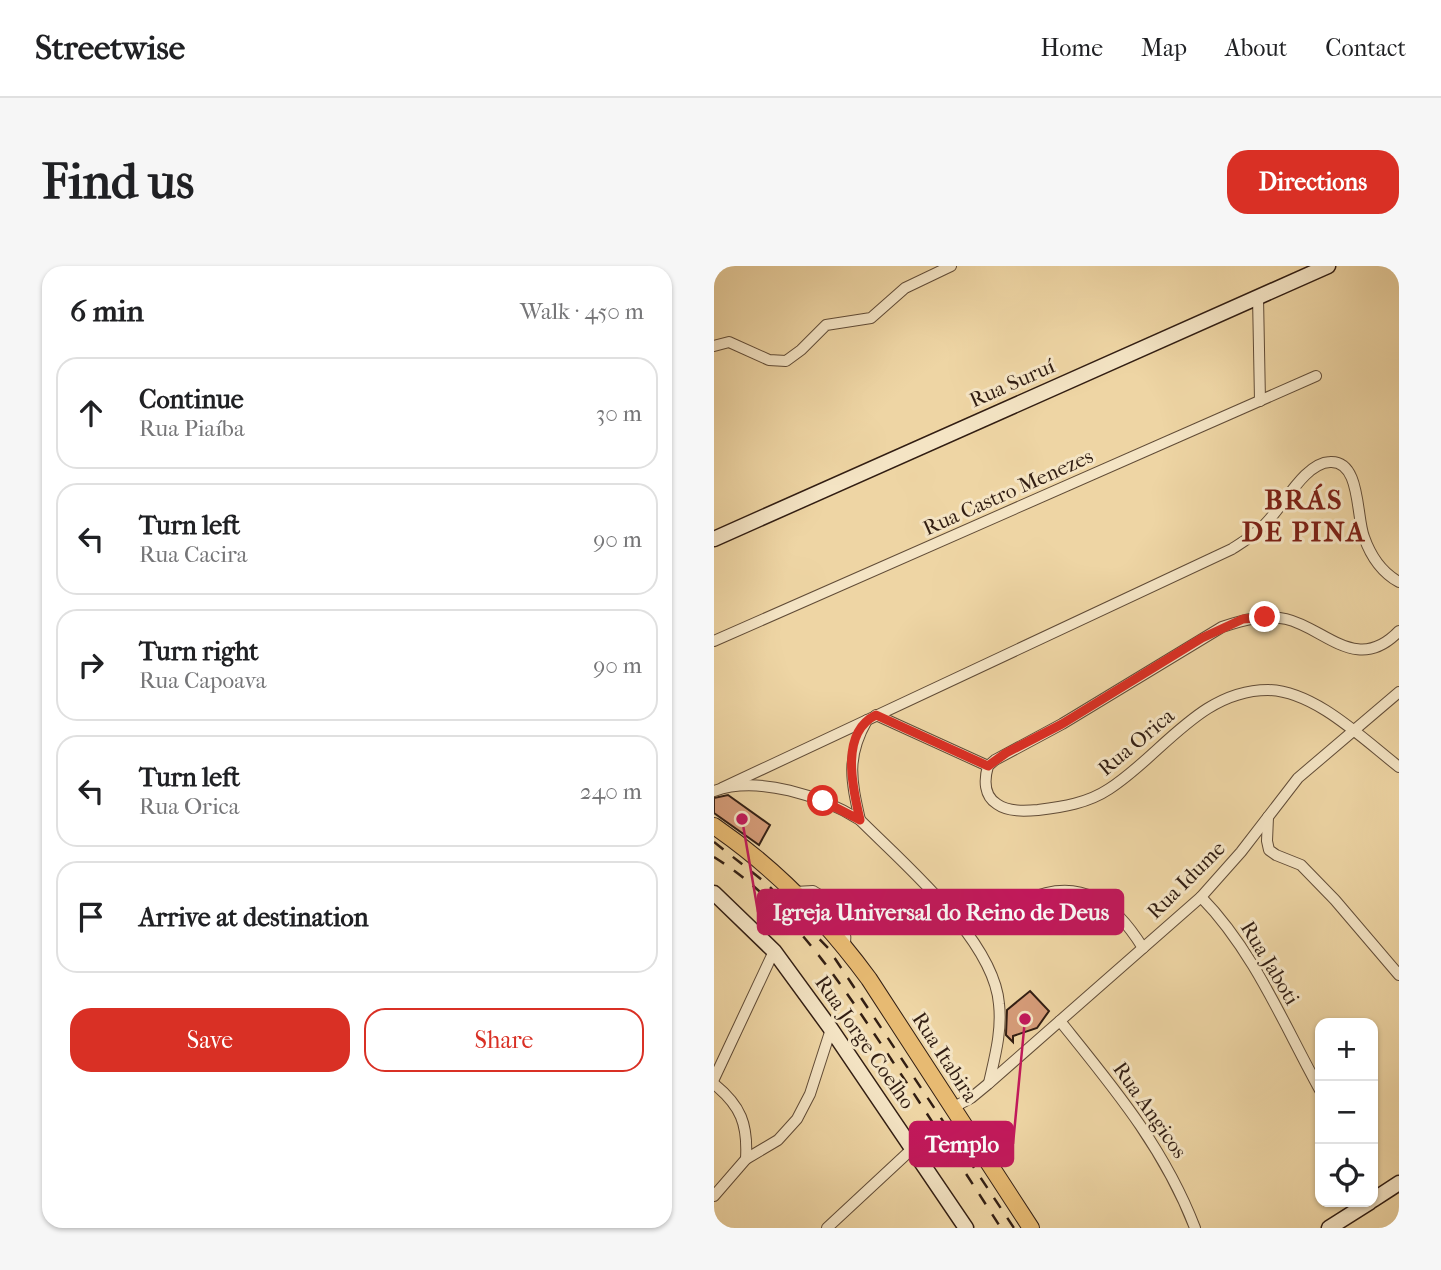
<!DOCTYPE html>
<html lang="en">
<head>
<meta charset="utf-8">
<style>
	:root { --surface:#fff; --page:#f6f6f6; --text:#202124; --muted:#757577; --line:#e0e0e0; --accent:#d93025 }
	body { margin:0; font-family:"IM FELL French Canon",serif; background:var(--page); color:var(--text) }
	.controls { position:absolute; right:21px; bottom:21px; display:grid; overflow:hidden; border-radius:14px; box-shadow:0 2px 5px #0004 }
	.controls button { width:63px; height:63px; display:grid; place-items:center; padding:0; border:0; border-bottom:2px solid var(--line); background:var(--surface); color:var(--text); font:35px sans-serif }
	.stop { position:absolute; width:21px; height:21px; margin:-16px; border:5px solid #d93025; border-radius:50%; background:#fff }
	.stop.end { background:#d93025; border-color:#fff; box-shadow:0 2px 7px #0008 }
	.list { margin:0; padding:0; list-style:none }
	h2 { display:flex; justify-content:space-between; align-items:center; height:91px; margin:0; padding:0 28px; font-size:30px }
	h2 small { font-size:23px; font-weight:400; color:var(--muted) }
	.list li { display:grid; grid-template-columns:46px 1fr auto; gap:21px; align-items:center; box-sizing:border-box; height:112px; margin:0 14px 14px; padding:0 14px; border:2px solid var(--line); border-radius:21px }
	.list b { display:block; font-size:26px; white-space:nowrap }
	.list p { margin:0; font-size:23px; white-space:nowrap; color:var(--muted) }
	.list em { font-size:23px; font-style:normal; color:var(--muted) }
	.actions { display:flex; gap:14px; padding:21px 28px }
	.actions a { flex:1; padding:16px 0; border:2px solid var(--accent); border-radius:21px; text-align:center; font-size:24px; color:var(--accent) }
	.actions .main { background:var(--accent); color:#fff }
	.icon { flex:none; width:38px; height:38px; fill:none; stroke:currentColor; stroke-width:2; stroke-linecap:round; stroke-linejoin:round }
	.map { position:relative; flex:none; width:685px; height:962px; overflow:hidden; border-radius:21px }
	header { display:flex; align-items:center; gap:42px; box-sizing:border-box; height:98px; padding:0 35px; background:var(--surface); border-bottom:2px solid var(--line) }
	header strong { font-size:33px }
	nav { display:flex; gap:38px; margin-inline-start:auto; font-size:24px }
	.intro { display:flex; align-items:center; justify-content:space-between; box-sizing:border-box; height:168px; padding:0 42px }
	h1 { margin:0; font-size:49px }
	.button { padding:18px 32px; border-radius:21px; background:var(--accent); color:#fff; font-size:24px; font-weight:700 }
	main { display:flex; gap:42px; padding:0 42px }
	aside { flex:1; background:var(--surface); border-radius:21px; box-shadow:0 2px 5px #0004 }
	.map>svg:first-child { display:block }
	.building { fill:#d69c79; stroke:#321e13; stroke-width:2 }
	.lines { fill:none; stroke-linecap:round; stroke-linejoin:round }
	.street-casing { stroke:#614c37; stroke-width:12 }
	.secondary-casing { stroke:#321e13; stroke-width:17 }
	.primary-casing { stroke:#321e13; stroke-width:18 }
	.street { stroke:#f4e4c4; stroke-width:10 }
	.secondary { stroke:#f4e4c4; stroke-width:14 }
	.primary { stroke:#e7ba72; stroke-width:16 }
	.rail { stroke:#321e13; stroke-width:2.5; stroke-dasharray:12 12; stroke-linecap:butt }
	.route { stroke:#d93025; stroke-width:9 }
	.labels { text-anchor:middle; stroke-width:6; stroke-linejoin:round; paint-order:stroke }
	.street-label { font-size:21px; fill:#321e13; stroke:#f4e4c4 }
	.district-label { font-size:28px; font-weight:bold; letter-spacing:2px; fill:#7a1f14; stroke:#f4e4c4 }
	.leader { fill:none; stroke:#c2185b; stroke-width:2.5 }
	.callout-dot { fill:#c2185b; stroke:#f4e4c4; stroke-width:2.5 }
	.callout { fill:#c2185b; stroke:#c2185b; stroke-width:2.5 }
	.callout-label { font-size:23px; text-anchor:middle; font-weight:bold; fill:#fff }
</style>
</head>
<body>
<header>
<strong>Streetwise</strong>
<nav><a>Home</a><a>Map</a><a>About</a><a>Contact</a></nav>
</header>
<div class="intro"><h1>Find us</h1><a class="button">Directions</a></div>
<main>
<aside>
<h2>6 min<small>Walk · 450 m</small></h2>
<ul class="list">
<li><svg class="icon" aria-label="ahead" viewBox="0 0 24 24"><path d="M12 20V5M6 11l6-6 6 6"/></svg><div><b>Continue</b><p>Rua Piaíba</p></div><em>30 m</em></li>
<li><svg class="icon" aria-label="left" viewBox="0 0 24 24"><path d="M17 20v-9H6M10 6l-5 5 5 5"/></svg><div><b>Turn left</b><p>Rua Cacira</p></div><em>90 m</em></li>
<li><svg class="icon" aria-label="right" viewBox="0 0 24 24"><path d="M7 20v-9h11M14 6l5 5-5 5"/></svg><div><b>Turn right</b><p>Rua Capoava</p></div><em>90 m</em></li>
<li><svg class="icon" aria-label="left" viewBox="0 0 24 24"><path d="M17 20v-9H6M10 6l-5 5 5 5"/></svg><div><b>Turn left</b><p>Rua Orica</p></div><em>240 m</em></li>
<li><svg class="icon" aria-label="arrive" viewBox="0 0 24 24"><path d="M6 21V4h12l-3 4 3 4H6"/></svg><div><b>Arrive at destination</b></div></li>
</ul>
<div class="actions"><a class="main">Save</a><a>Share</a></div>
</aside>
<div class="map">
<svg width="685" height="962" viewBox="0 0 685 962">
	<rect width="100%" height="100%" fill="#eed5a4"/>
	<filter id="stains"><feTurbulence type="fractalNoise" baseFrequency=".00286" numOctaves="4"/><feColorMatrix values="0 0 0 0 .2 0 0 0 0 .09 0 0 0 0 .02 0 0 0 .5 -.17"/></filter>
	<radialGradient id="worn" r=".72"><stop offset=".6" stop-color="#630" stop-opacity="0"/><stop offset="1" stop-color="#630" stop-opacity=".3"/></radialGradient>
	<g class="building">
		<path d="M14,529L56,559L45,579L0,547V532Z"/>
		<path d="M316,725L335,745L323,762L299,770V776L292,769L293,744Z"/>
	</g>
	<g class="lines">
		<defs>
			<g id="street">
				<path d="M544,31L546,135"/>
				<path d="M0,80L15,76L55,94L72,95L87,84L112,59L157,52L191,22L237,0"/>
				<path d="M685,365C643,409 611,362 572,353C550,348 529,354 508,361L348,458L281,494L274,500C270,514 270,530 283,538C294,546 311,545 324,544C349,541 374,537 395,523C448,489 486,424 554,424C601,425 649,473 685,501"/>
				<path d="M0,375L602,110"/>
				<path d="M162,449L274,500"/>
				<path d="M8,522L518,283C529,276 539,270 548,261C568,244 589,197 616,196C647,194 642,250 650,271C657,291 667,306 685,316"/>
				<path d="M0,525C44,509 108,530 146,554C190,598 280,674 285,738C288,765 281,790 275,817"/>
				<path d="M554,551L553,575L555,584L562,589L587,599L621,634L685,709"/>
				<path d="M146,554C137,514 132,491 153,454"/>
				<path d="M81,626L99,625C118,635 134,657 131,679"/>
				<path d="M487,631C540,685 570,759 606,824"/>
				<path d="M238,648C266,653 287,646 312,634C367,609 401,637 429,682"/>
				<path d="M346,755C399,821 450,881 481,962"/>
				<path d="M0,813L60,685"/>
				<path d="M0,818C27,840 34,858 32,893"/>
				<path d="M240,841L257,832L274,818L487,631L527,586L584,512L685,426"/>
				<path d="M0,930L32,893L64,874L83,853L96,828L117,763"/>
				<path d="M113,962L199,882"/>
			</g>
			<g id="secondary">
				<path d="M0,273L614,0"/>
				<path d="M0,627L60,685L117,763L252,962"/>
				<path d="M659,934L685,917"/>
				<path d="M615,962L656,936"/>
			</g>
			<path id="primary" d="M0,560C61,602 111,653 155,713L317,962"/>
		</defs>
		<use href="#street" class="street-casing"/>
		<use href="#secondary" class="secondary-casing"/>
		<use href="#primary" class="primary-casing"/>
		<use href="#street" class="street"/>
		<use href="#secondary" class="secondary"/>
		<use href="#primary" class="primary"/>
		<g class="rail">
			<path d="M0,576L52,617L114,682L300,962"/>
			<path d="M0,591C78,640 127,718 177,793C214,849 251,906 287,962"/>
		</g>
	</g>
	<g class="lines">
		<path class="route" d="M109,535L146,554C139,523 125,467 162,449L274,500L292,487L348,458L488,372L529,353L551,351"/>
	</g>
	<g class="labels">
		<g class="street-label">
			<text transform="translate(298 117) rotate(-24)" y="7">Rua Suruí</text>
			<text transform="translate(294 226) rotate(-24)" y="7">Rua Castro Menezes</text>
			<text transform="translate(422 476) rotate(-40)" y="7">Rua Orica</text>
			<text transform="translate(472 614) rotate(-45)" y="7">Rua Idume</text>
			<text transform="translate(556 697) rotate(59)" y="7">Rua Jaboti</text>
			<text transform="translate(151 776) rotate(55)" y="7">Rua Jorge Coelho</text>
			<text transform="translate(231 791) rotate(57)" y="7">Rua Itabira</text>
			<text transform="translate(436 844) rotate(55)" y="7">Rua Angicos</text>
		</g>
		<g class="district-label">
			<text x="590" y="243">BRÁS<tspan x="590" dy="32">DE PINA</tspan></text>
		</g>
	</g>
	<path class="leader" d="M28 553L44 646M311 753L299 878"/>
	<g class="callout-dot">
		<circle cx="28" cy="553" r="7"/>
		<circle cx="311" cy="753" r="7"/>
	</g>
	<g class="callout">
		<rect x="44" y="624" width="365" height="44" rx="7"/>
		<rect x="196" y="856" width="103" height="44" rx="7"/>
	</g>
	<g class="callout-label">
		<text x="227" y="654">Igreja Universal do Reino de Deus</text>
		<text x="248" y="886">Templo</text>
	</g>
	<rect width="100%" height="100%" filter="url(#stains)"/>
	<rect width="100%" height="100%" fill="url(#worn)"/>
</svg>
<div class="controls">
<button>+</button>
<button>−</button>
<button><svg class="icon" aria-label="locate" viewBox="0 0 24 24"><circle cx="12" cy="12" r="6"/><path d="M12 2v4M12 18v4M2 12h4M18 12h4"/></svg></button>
</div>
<div class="stop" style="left:109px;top:535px"></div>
<div class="stop end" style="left:551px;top:351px"></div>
</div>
</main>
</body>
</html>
